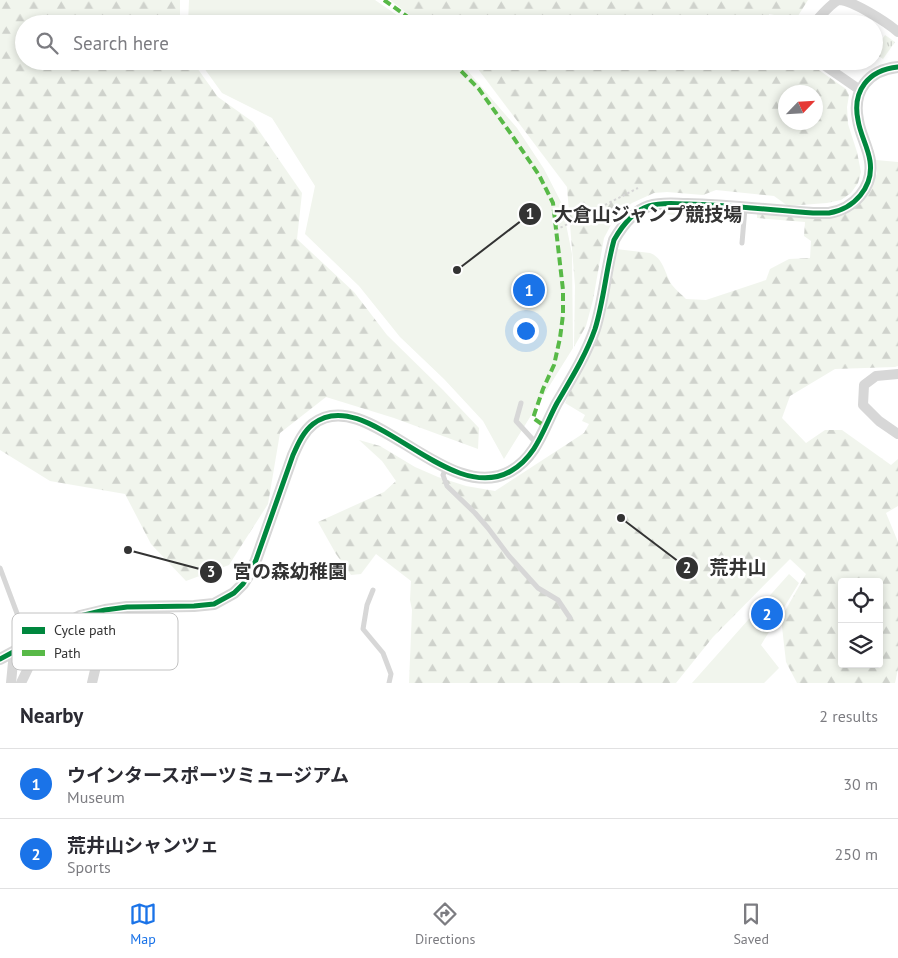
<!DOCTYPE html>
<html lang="en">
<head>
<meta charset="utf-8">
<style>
	:root { --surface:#fff; --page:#f7f7f7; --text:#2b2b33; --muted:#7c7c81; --line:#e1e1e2; --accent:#1a73e8 }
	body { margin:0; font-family:"PT Sans","Noto Sans JP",sans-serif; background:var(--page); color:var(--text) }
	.controls { position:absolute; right:15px; bottom:15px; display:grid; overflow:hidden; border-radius:5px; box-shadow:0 2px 8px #0003 }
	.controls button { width:45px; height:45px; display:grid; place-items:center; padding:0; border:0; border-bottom:1px solid var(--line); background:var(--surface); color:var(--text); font:25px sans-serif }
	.compass { position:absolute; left:778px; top:85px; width:45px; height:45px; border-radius:50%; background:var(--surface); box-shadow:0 2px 8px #0003; rotate:65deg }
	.you { position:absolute; left:525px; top:330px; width:18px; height:18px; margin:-12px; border:4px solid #fff; border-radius:50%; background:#1a73e8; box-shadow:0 0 0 8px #1a73e833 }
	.badge { display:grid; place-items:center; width:32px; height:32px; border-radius:50%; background:var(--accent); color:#fff; font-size:16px; font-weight:700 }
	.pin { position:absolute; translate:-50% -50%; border:2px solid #fff; box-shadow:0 1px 5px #0006 }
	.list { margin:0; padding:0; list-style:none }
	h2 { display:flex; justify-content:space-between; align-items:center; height:65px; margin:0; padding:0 20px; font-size:21px }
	h2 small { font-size:16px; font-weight:400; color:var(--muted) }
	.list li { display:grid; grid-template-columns:32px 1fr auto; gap:15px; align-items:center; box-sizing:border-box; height:70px; padding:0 20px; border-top:1px solid var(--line) }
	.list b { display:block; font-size:19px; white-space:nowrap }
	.list p { margin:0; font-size:16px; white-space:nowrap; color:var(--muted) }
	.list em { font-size:16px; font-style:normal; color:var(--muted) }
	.icon { flex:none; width:28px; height:28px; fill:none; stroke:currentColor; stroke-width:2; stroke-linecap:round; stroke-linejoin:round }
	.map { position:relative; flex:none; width:898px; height:683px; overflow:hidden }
	.search { position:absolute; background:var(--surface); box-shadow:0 2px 8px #0003; left:15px; right:15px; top:15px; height:55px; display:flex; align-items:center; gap:12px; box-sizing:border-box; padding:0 18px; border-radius:28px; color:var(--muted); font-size:19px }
	.sheet { height:205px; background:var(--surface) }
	nav { display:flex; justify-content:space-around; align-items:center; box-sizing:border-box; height:70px; border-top:1px solid var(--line); background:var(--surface); font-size:14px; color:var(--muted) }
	nav a { display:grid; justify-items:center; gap:2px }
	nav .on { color:var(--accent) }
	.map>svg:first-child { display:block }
	.grass { fill:url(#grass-tufts) }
	.forest { fill:url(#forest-firs); fill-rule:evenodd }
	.pitch { fill:#f1f5ed }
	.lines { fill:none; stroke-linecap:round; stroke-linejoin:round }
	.path { stroke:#d6d6d6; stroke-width:2; stroke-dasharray:2.5 2.5; stroke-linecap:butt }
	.service { stroke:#d7d7d7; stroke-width:5 }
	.minor { stroke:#d7d7d7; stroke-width:10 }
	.tertiary { stroke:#d7d7d7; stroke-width:12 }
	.quiet { stroke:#58b947; stroke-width:4; stroke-dasharray:8 4; stroke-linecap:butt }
	.cycleway-casing { stroke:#fff; stroke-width:8 }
	.cycleway { stroke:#00873e; stroke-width:5 }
	.key { fill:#fff; stroke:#c2c2c2; stroke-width:1 }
	.key-label { font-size:14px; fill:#333 }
	.leader { fill:none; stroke:#333; stroke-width:2 }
	.callout-dot { fill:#333; stroke:#fff; stroke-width:2 }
	.mark-label { font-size:15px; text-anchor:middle; font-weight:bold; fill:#fff }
	.callout-label { font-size:19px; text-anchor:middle; font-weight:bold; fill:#333; stroke:#fff; stroke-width:5; stroke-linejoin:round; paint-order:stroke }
</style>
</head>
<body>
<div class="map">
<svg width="898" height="683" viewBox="0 0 898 683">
	<defs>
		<pattern id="grass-tufts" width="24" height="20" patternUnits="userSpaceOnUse" patternTransform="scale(1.25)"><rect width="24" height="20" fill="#f1f5ed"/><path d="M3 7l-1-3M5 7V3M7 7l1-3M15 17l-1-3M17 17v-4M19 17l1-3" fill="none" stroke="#cfd2cc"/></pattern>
		<pattern id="forest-firs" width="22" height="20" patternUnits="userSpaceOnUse" patternTransform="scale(1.25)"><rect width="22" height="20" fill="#f1f5ed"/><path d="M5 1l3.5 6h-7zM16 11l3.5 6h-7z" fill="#cfd2cc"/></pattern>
	</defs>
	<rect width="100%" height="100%" fill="#fff"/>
	<path class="grass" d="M885,35L895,42L883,59L874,53V51Z"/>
	<g class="forest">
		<path d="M0,0H180V24H24V61H192L218,97L253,122L302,193L297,239L354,292L387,335L443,390L479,428L478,449L394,418L326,397L280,433L268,504L229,565L186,581L151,544L125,494L50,481L0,450Z"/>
		<path d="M390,0H808L796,19L769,14L770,24H421Z"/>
		<path d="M468,61H806L846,89L849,95L847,107L848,124L857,152L861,172L858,183L851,193L841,200L827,203L788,206L774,196L716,190L703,195L667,192L654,193L632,203L622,211L614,219L604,238L593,300L586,326L574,347L575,286L567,187L478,69ZM786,92H816V122H786Z"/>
		<path d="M876,160L898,162V366L895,367L835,369L790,396L782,418L806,443L825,430H842L891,465L898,459V506L886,513L898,542V669L895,683H797L786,662L781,618L806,574L790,559L713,637L676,683H409L412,610L410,600L411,581L376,554L361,574L351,575L336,554L318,522L384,492L396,481L382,461L359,440L380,446L415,467L438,477L466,486L495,491L584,433L589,424L582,421L585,415L565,403L597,333L616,249L650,253C664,258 665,275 672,285C676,290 682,295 686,299L706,300L766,280L770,269L789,259L810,258L811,241L804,236L805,222L757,218V213L817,218L872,187L877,173ZM842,582H879V664H842Z"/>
		<path d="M667,208L726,212L724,218L659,214L657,209Z"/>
	</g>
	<g class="pitch">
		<path d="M189,0H375L410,24H188Z"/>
		<path d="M199,61H457L467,70L517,128L544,169L562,204L572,254L573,348L504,459L483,421L444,379L400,337L359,286L305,234L315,186L272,118L222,93Z"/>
		<path d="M789,574L799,583L761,645L779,668L764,683H692Z"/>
	</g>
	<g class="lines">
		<path class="path" d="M556,230L638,188"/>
		<g class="service">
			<path d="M742,243L745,208"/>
			<path d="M521,403L516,421L537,444"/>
			<path d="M446,468L443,475L447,486L475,513L488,528L509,556L538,588L558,600L570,618"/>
			<path d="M0,568L18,616L30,642"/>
			<path d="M373,590L367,605L363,629L383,653L391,674L389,683"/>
		</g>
		<g class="minor">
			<path d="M813,24C819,18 832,2 839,0C852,0 888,23 898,32"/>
			<path d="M818,61L860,90"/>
			<path d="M898,374L876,376L864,385L863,405L879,421L898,434"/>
			<path d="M11,683L14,652"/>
			<path d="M21,683L34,656L44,653L96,666L92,683"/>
		</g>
		<path class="tertiary" d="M0,659L80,616L105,610L127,607L194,606L214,604L234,593L243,584L250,573L256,560L293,455C298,444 303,432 313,424C366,382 447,508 511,471C537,456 544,427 557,403C571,379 586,355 595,329C604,300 606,269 614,240C622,226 633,211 649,206C662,202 675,204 687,204C729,205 772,210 813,213C819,213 824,213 829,213C854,209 874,187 870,161C868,147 860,134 858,120C852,91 868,70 898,67"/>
		<g class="quiet">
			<path d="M384,0L415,22L419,24"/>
			<path d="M456,61L457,67L479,89L511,134L539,175L553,203L563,290V315L560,338L554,365L543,389L533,418L546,427"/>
		</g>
		<defs>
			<path id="cycleway" d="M0,659L80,616L105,610L127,607L194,606L214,604L234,593L243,584L250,573L256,560L293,455C298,444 303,432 313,424C366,382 447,508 511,471C537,456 544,427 557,403C571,379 586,355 595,329C604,300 606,269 614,240C622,226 633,211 649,206C662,202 675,204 687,204C729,205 772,210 813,213C819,213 824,213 829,213C854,209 874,187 870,161C868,147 860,134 858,120C852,91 868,70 898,67"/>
		</defs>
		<use href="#cycleway" class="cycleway-casing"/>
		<use href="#cycleway" class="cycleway"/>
	</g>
	<rect x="12" y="613" width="166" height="57" rx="8" class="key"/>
	<rect x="22" y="627" width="23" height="7" fill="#00873e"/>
	<rect x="22" y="650" width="23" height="6" fill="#58b947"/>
	<g class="key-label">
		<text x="54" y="635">Cycle path</text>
		<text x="54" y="658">Path</text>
	</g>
	<path class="leader" d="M457 270L530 214M621 518L687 568M128 550L211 572"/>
	<g class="callout-dot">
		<circle cx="457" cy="270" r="5"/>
		<circle cx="621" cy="518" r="5"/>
		<circle cx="128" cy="550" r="5"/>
		<circle cx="530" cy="214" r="12"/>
		<circle cx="687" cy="568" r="12"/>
		<circle cx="211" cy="572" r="12"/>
	</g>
	<g class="mark-label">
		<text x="530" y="219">1</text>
		<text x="687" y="573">2</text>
		<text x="211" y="577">3</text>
	</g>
	<g class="callout-label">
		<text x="648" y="221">大倉山ジャンプ競技場</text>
		<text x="738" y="574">荒井山</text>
		<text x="290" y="578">宮の森幼稚園</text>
	</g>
</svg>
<div class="controls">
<button><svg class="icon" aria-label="locate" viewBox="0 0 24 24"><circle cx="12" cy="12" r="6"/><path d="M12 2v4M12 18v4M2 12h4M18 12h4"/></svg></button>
<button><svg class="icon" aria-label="layers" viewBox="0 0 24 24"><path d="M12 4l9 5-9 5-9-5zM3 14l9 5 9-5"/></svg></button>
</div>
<svg class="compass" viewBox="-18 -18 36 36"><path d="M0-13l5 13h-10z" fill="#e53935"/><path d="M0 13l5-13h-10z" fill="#7c7c81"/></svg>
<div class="you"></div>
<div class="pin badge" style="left:529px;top:290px">1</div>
<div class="pin badge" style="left:767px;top:614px">2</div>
<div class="search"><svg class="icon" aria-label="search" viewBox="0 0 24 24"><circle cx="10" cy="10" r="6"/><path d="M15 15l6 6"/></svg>Search here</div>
</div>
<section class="sheet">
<h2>Nearby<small>2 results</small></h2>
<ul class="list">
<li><span class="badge">1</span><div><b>ウインタースポーツミュージアム</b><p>Museum</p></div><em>30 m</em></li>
<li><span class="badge">2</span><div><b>荒井山シャンツェ</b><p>Sports</p></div><em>250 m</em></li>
</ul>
</section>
<nav>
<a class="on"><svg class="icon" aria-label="map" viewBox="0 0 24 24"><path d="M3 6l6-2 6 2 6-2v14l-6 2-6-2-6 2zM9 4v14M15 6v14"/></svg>Map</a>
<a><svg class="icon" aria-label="directions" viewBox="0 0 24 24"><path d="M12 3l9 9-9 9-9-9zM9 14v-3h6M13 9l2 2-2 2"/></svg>Directions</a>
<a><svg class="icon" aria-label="saved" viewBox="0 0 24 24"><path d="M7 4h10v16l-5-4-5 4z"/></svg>Saved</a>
</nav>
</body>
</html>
